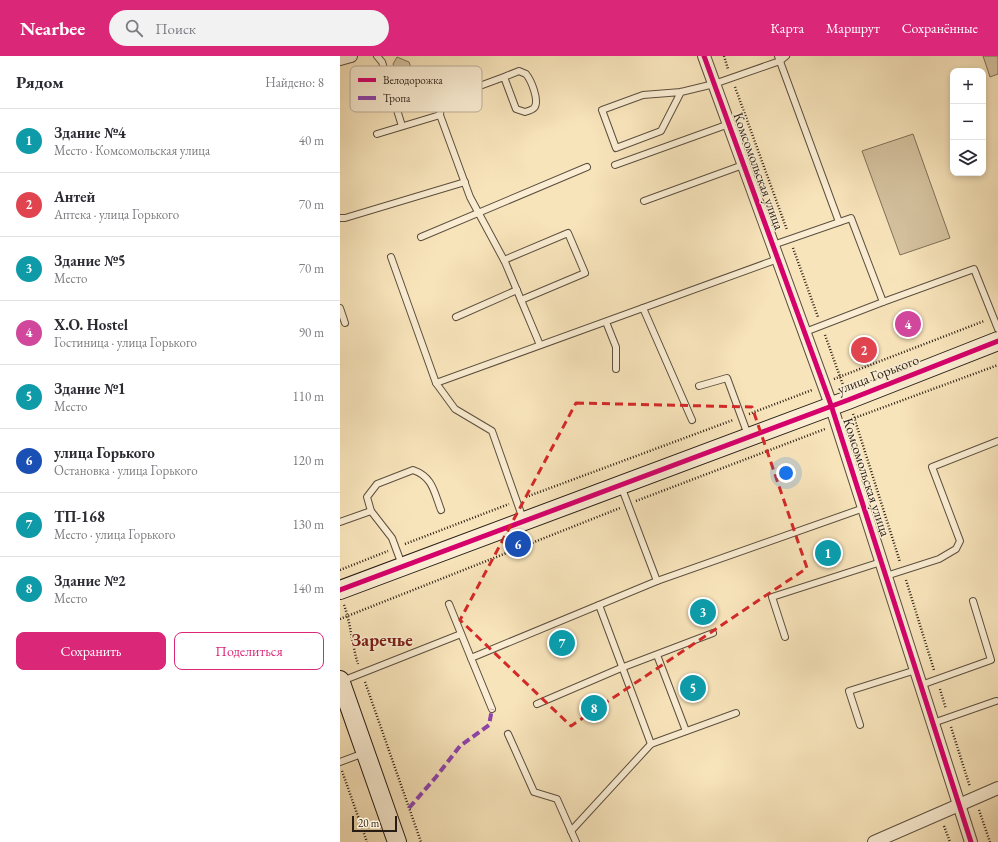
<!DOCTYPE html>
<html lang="ru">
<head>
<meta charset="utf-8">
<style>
	:root { --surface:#fff; --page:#f2f2f3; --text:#2b2b33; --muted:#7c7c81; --line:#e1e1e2; --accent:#db2777 }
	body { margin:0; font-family:"EB Garamond",serif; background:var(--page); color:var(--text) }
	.controls { position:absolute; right:12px; top:12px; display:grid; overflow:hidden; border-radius:8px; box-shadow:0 2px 6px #0003 }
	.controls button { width:36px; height:36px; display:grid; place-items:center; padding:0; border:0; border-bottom:1px solid var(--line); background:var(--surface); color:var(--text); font:20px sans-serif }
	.scale { position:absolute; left:12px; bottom:10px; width:45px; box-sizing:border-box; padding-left:4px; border:2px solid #281d14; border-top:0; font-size:11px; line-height:14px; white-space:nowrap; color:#281d14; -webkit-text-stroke:3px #faedd3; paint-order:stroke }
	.you { position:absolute; left:446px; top:417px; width:14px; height:14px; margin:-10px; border:3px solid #fff; border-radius:50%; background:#1a73e8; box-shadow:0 0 0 6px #1a73e833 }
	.badge { display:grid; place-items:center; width:26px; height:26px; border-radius:50%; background:var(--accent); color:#fff; font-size:13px; font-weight:700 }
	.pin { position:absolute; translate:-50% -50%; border:2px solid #fff; box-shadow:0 1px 4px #0006 }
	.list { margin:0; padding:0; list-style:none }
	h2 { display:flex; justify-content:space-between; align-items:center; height:52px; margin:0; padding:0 16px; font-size:17px }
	h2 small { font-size:13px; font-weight:400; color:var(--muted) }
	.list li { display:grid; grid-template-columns:26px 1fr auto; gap:12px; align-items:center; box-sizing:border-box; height:64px; padding:0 16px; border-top:1px solid var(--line) }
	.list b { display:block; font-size:15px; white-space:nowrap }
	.list p { margin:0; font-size:13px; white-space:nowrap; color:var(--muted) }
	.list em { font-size:13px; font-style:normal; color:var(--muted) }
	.actions { display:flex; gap:8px; padding:12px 16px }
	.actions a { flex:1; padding:9px 0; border:1px solid var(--accent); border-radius:8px; text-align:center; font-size:14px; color:var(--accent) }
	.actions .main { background:var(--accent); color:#fff }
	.icon { flex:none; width:22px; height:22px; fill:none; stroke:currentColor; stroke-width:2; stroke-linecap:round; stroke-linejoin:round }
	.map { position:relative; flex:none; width:658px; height:786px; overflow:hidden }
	header { display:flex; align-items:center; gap:24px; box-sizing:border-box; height:56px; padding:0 20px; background:var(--accent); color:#fff }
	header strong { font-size:19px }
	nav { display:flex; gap:22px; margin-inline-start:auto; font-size:14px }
	.search { width:280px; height:36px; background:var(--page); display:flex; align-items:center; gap:10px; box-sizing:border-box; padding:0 14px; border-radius:22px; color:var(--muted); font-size:15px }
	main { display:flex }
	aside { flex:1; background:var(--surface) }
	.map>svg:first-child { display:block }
	.green { fill:#d5c29f; stroke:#7e705a }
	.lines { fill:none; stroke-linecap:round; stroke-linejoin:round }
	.lane-casing { stroke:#5c4f3e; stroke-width:8 }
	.street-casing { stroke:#5c4f3e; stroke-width:14 }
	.secondary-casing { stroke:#281d14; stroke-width:20 }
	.path { stroke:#281d14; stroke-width:2.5; stroke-dasharray:1 2; stroke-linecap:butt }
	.lane { stroke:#faedd3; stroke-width:6 }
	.street { stroke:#faedd3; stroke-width:12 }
	.secondary { stroke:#faedd3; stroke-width:18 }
	.quiet { stroke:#8e44ad; stroke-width:4; stroke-dasharray:8 4; stroke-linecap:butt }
	.cycleway-casing { stroke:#faedd3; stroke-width:8 }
	.cycleway { stroke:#d6006c; stroke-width:5 }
	.marked { fill:none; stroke:#d62828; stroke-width:3; stroke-dasharray:8 5; stroke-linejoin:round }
	.labels { text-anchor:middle; stroke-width:3; stroke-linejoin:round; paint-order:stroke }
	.street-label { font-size:14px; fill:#281d14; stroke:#faedd3 }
	.district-label { font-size:18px; font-weight:bold; fill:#7a1f14; stroke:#faedd3 }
	.key { fill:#faedd3; stroke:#bbaf9a; stroke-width:1 }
	.key-label { font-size:11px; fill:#281d14 }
</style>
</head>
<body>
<header>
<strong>Nearbee</strong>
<div class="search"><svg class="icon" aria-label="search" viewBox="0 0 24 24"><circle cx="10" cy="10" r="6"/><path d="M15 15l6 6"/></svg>Поиск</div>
<nav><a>Карта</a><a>Маршрут</a><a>Сохранённые</a></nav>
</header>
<main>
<aside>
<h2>Рядом<small>Найдено: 8</small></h2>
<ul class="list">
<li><span class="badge" style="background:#0f9aa8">1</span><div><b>Здание №4</b><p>Место · Комсомольская улица</p></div><em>40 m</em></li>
<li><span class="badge" style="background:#e0444e">2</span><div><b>Антей</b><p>Аптека · улица Горького</p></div><em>70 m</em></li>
<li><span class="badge" style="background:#0f9aa8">3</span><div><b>Здание №5</b><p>Место</p></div><em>70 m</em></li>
<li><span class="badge" style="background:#d1479c">4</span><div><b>X.O. Hostel</b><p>Гостиница · улица Горького</p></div><em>90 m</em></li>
<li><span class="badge" style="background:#0f9aa8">5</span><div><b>Здание №1</b><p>Место</p></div><em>110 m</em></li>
<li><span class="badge" style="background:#1a4fb4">6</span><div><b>улица Горького</b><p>Остановка · улица Горького</p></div><em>120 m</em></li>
<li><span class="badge" style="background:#0f9aa8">7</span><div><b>ТП-168</b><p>Место · улица Горького</p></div><em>130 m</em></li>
<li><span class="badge" style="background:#0f9aa8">8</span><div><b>Здание №2</b><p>Место</p></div><em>140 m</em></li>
</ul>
<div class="actions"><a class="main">Сохранить</a><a>Поделиться</a></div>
</aside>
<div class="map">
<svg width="658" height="786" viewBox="0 0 658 786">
	<rect width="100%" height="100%" fill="#f8e4bb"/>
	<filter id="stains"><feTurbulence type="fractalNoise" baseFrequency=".005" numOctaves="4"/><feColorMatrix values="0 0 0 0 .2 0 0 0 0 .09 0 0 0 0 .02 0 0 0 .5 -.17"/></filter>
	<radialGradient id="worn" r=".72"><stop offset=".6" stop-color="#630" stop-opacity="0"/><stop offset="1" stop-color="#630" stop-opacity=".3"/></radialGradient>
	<g class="green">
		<path d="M643,0H658V18L650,21Z"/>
		<path d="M57,1L69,6L84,47C82,54 77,56 70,54L66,49L53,8Z"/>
		<path d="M573,78L610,182L560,199L522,95Z"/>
	</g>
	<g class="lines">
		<defs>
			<g id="lane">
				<path d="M37,0L42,6L62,70"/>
				<path d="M438,0L499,166"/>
				<path d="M164,21L179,15L186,18C191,24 200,45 194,52C192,54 188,55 185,56L176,53L164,21L107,42L101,49L100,59L130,141L165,206L200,289"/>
				<path d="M341,36L321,75L276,92L262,54L303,39L341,36L374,28L440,5L446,0"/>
				<path d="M37,78L100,59"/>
				<path d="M275,109L389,68"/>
				<path d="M304,145L403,109"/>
				<path d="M0,162H5L125,126"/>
				<path d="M81,181L247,111"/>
				<path d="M433,189L511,162L543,246L634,213L658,273"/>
				<path d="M51,201L96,327L115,353L152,375L183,463"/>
				<path d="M164,204L228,177L245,217L181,244"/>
				<path d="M0,252L5,267"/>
				<path d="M303,252L352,364"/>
				<path d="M116,261L177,234"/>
				<path d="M266,266L276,291V313"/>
				<path d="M465,276L543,246"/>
				<path d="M96,327L438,203"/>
				<path d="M359,330L387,322L408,379"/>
				<path d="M281,430L317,525"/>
				<path d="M31,455L52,482L62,509"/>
				<path d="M0,466L31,455L27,441L37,428L73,414C93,421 94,436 101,454"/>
				<path d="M546,520L599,503L616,493L620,485L592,411L658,385"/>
				<path d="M109,548L131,602"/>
				<path d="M259,549L311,688"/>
				<path d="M445,581L432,541L541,506"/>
				<path d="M317,599L346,675"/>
				<path d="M2,625L121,578"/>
				<path d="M581,629L651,604L633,545"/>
				<path d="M197,648L281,612L373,577"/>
				<path d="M152,653L131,602L317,525L524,452"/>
				<path d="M593,667L656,645"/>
				<path d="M520,669L509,635L576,614"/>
				<path d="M168,678L194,736L217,743L236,786"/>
				<path d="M0,706L24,697"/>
				<path d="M231,775L311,688L396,657"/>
			</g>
			<g id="street">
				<path d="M364,0L491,349L631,786"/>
				<path d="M0,3L11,0"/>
				<path d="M534,786L658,732"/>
			</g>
			<g id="secondary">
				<path d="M0,534L508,344L658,285"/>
				<path d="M0,624L57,786"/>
			</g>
		</defs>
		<use href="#lane" class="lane-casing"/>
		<use href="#street" class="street-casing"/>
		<use href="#secondary" class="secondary-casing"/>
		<g class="path">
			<path d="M384,0L388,13"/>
			<path d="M395,31L447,174"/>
			<path d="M453,192L478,261"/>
			<path d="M485,279L503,329"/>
			<path d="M494,323L644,265"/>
			<path d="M409,358L472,334"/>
			<path d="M513,358L560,506"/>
			<path d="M509,364L658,309"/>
			<path d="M186,441L393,364"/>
			<path d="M296,445L485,373"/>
			<path d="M65,488L169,448"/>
			<path d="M0,514L48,495"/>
			<path d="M566,524L594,614"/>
			<path d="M4,549C11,568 12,589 18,608"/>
			<path d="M0,563L280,452"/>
			<path d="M25,626L81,786"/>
			<path d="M600,633L606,653"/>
			<path d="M611,671L630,731"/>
			<path d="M2,715L27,786"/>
			<path d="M639,754L650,786"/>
			<path d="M604,770L610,786"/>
		</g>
		<use href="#lane" class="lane"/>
		<use href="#street" class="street"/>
		<use href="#secondary" class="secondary"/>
		<path class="quiet" d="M69,752L96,721L120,690L149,669L152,653"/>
		<defs>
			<g id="cycleway">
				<path d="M364,0L491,349L631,786"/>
				<path d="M0,534L508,344L658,285"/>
			</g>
		</defs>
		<use href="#cycleway" class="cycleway-casing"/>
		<use href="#cycleway" class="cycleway"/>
	</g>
	<path class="marked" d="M236,347L412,351L467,512L231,670L120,564Z"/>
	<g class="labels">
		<g class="street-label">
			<text transform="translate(419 115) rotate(70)" y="5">Комсомольская улица</text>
			<text transform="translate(538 318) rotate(-21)" y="5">улица Горького</text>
			<text transform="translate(527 421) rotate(72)" y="5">Комсомольская улица</text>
		</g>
		<g class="district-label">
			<text x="42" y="590">Заречье</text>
		</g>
	</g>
	<rect x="10" y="10" width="132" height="46" rx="6" class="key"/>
	<rect x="18" y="22" width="18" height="4" fill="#d6006c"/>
	<rect x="18" y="40" width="18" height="4" fill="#8e44ad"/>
	<g class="key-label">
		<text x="43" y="28">Велодорожка</text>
		<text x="43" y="46">Тропа</text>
	</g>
	<rect width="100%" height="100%" filter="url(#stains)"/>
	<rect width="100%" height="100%" fill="url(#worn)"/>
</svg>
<div class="controls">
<button>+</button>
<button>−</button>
<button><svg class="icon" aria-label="layers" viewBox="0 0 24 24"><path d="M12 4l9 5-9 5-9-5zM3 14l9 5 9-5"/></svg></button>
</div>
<div class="scale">20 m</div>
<div class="you"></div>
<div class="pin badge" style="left:488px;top:497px;background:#0f9aa8">1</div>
<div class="pin badge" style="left:524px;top:294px;background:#e0444e">2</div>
<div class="pin badge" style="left:363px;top:556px;background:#0f9aa8">3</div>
<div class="pin badge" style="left:568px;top:268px;background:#d1479c">4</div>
<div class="pin badge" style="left:353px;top:632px;background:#0f9aa8">5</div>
<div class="pin badge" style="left:178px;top:488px;background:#1a4fb4">6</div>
<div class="pin badge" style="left:222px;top:587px;background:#0f9aa8">7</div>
<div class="pin badge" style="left:254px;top:652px;background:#0f9aa8">8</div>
</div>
</main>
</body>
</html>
